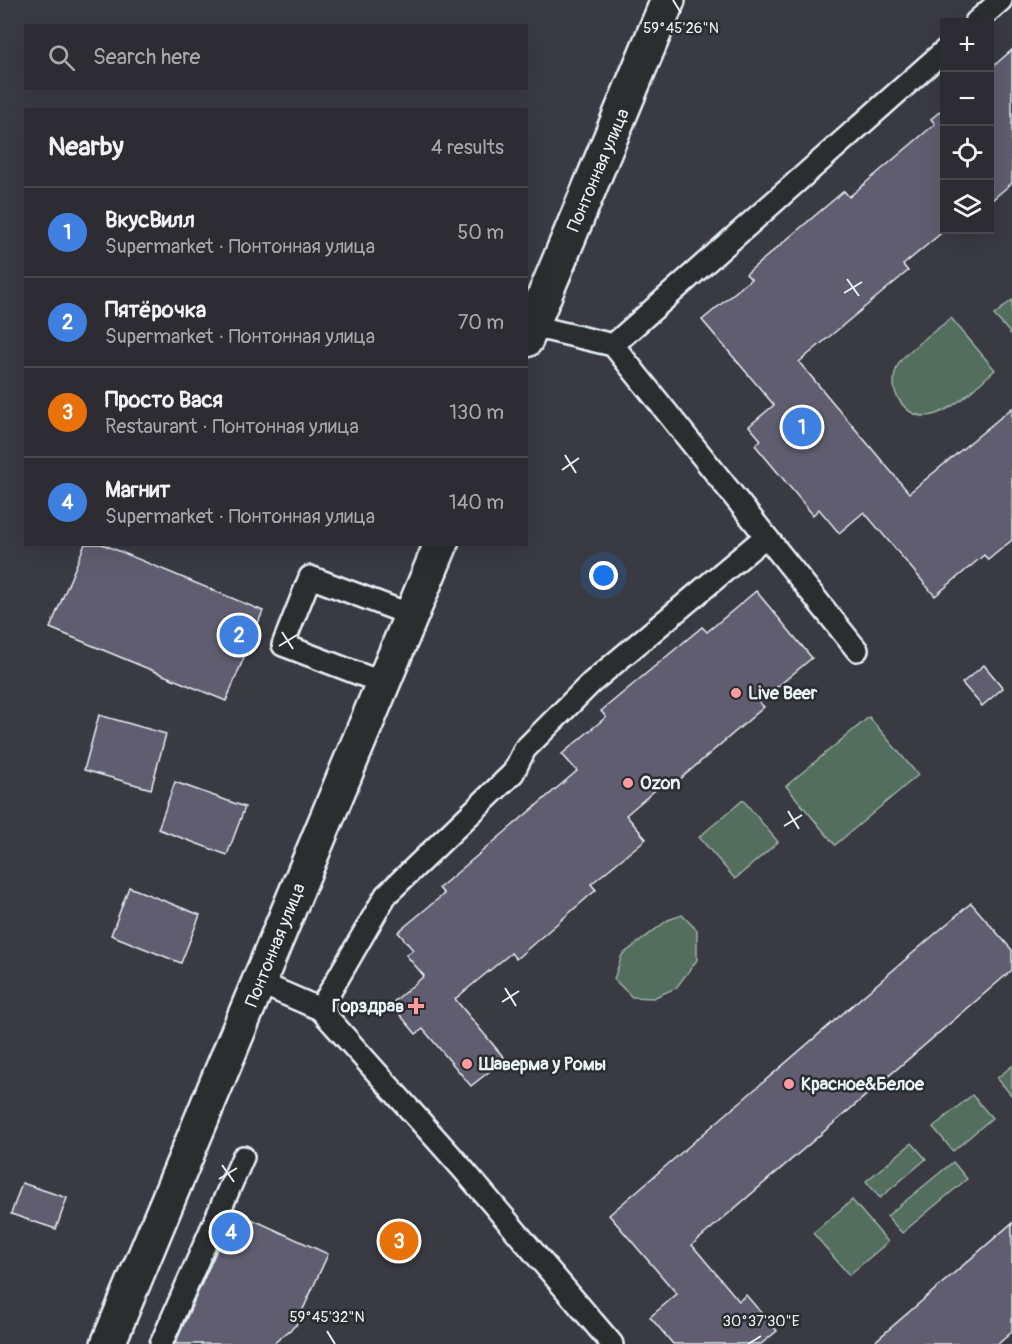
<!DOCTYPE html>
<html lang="en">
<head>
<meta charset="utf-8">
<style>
	:root { --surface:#2c2c32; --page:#34343a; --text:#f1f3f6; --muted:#a6a7ac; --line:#48484d; --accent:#ff9aa2 }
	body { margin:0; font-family:Pangolin,sans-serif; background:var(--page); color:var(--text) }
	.controls { position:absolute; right:18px; top:18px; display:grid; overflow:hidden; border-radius:0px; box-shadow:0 6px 24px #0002 }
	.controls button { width:54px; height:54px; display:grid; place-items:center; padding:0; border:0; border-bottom:2px solid var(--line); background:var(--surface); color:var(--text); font:30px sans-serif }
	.you { position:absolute; left:604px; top:576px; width:21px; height:21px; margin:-15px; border:4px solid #fff; border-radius:50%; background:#1a73e8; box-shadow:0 0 0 9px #1a73e833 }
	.badge { display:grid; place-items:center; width:39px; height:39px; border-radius:50%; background:var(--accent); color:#fff; font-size:20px; font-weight:700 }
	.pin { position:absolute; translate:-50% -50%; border:3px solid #fff; box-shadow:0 2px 6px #0006 }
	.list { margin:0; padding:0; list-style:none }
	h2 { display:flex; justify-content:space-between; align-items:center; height:78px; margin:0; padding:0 24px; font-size:26px }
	h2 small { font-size:20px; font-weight:400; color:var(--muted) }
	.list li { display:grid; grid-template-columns:39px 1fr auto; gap:18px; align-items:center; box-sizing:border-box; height:90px; padding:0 24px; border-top:2px solid var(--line) }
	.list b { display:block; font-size:22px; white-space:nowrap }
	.list p { margin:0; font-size:20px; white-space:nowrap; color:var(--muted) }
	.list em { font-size:20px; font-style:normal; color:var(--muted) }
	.icon { flex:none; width:33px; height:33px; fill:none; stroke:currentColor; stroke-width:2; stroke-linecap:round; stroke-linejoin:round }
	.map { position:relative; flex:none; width:1012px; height:1344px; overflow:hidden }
	.search { position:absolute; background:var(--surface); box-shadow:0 6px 24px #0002; left:24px; top:24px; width:504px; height:66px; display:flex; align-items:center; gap:15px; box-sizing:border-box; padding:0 21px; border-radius:0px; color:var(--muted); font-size:22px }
	.panel { position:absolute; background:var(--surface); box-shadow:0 6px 24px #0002; left:24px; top:108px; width:504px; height:438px; border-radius:0px }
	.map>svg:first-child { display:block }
	.green { fill:#536e5d; stroke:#9eb0aa; stroke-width:1.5 }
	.building { fill:#605d6f; stroke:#e8f1f8; stroke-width:1.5 }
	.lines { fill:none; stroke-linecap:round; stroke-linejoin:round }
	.service-casing { stroke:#e8f1f8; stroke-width:26 }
	.minor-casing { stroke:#e8f1f8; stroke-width:38 }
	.service { stroke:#2a2d2e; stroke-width:21 }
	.minor { stroke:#2a2d2e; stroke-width:33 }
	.ticks { fill:none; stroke:#e8f1f8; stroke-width:2 }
	.poi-dot { fill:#ff9aa2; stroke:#2a2d2e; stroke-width:2 }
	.labels { text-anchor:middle; stroke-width:5; stroke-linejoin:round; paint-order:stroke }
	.street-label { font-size:18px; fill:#e8f1f8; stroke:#2a2d2e }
	.poi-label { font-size:18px; font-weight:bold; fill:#e8f1f8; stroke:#2a2d2e; text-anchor:start }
	.ticks-label { font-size:15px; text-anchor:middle; fill:#e8f1f8; stroke:#2a2d2e; stroke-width:5; stroke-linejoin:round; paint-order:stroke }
</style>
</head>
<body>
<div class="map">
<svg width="1012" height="1344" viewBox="0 0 1012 1344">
	<rect width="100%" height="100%" fill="#3a3b42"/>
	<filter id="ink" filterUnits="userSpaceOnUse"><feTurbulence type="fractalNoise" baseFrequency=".0167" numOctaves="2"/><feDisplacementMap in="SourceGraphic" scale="12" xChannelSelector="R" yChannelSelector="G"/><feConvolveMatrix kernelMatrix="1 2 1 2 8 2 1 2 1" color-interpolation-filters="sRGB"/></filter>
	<g filter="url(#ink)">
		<g class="green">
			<path d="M1012,300V335L994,315Z"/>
			<path d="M951,318L995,370C971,390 925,444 898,398C892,388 893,374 899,363C909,348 937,330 951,318Z"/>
			<path d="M869,717L918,775L835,845L786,786Z"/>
			<path d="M743,800L778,842L735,879L699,837Z"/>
			<path d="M682,915L697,930V960L676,988L653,998L632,997L614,979L622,955L668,920Z"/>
			<path d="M1012,1066V1096L997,1078Z"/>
			<path d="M972,1095L992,1118L953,1151L933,1127Z"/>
			<path d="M912,1143L926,1159L880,1198L866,1181Z"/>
			<path d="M953,1162L967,1179L902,1233L887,1216Z"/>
			<path d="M852,1200L888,1242L849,1275L813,1233Z"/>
		</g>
		<g class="building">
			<path d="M1012,50V183L992,200L990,197V69Z"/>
			<path d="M945,107V230L903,265L908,271L799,362L909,493L1012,408V540L988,560L984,555L935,596L864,512L839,533L819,509L813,515L755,445L761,440L749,426L774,405L702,320L751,279L746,274L844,191L849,197L935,124L931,119Z"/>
			<path d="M85,544H102L263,611L226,701L50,628Z"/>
			<path d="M756,591L812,658L759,702L764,707L672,786L667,780L626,815L646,839L591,884L596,890L516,959L511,953L455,999L505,1059L471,1086L423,1029L416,1034L391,1004L424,976L406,955L413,950L398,932L444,894L439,888L577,771L562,754L606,717L601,711L702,627L707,632Z"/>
			<path d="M984,665L1003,688L982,706L962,683Z"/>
			<path d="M99,715L166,734L151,789L84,770Z"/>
			<path d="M175,782L245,807L227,855L158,829Z"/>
			<path d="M129,887L200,915L181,963L111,935Z"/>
			<path d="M971,903L1012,950V970L692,1245L739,1301L746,1295L777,1331L761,1344H673L650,1317L677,1294L609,1215Z"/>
			<path d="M22,1183L67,1198L56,1229L11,1214Z"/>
			<path d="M234,1211L328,1254L296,1325L273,1344H175Z"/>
			<path d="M1012,1223V1332L998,1344H872Z"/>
		</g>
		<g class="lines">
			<defs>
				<g id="service">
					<path d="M976,22L1001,0"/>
					<path d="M532,326L613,345L857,650"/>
					<path d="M613,345L944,51"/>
					<path d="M383,683L283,645L310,577L411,615"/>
					<path d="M260,983L320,1009L462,1168L612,1344"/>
					<path d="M320,1009L386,895L513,773L525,749L591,683L765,537"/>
					<path d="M161,1344L243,1157"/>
				</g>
				<g id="minor">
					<path d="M526,340L668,0"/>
					<path d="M108,1344L441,544"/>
				</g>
			</defs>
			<use href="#service" class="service-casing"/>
			<use href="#minor" class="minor-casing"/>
			<use href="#service" class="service"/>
			<use href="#minor" class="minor"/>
		</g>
	</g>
	<path class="ticks" d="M673,0L681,13M847,279L859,296M844,293L862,282M565,455L576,473M562,470L579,458M282,632L293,649M279,646L297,635M788,811L799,829M784,826L802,815M505,988L516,1006M502,1002L519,991M222,1165L234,1182M219,1179L237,1168M327,1331L335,1344M748,1344L761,1336"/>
	<g class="poi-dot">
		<circle cx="736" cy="693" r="6"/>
		<circle cx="628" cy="783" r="6"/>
		<path d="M413 997h6v6h6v6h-6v6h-6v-6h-6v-6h6z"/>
		<circle cx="467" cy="1064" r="6"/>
		<circle cx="789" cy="1084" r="6"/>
	</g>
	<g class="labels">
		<g class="street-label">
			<text transform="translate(598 170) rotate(-67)" y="6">Понтонная улица</text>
			<text transform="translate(275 945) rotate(-68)" y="6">Понтонная улица</text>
		</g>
		<g class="poi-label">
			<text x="748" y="699">Live Beer</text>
			<text x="640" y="789">Ozon</text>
			<text x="404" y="1012" text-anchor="end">Горздрав</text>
			<text x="479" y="1070">Шаверма у Ромы</text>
			<text x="801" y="1090">Красное&amp;Белое</text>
		</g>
	</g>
	<g class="ticks-label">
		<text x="681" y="33">59°45'26"N</text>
		<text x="327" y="1322">59°45'32"N</text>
		<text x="761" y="1326">30°37'30"E</text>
	</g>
</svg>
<div class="controls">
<button>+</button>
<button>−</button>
<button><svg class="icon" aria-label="locate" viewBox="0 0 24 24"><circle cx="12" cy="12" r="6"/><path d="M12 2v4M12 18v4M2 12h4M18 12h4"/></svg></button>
<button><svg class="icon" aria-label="layers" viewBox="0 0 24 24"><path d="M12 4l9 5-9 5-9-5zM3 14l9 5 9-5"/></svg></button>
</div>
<div class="you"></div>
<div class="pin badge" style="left:802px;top:427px;background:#3f7fe0">1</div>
<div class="pin badge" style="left:239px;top:635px;background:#3f7fe0">2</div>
<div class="pin badge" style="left:399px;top:1241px;background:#e8710a">3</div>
<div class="pin badge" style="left:231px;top:1232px;background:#3f7fe0">4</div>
<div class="search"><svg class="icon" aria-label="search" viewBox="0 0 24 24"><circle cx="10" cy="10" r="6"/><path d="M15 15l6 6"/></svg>Search here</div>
<section class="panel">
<h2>Nearby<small>4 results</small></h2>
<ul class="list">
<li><span class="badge" style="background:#3f7fe0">1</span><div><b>ВкусВилл</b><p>Supermarket · Понтонная улица</p></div><em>50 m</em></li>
<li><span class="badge" style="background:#3f7fe0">2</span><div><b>Пятёрочка</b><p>Supermarket · Понтонная улица</p></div><em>70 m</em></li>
<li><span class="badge" style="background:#e8710a">3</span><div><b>Просто Вася</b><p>Restaurant · Понтонная улица</p></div><em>130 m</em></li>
<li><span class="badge" style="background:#3f7fe0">4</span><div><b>Магнит</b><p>Supermarket · Понтонная улица</p></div><em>140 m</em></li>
</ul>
</section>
</div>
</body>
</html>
